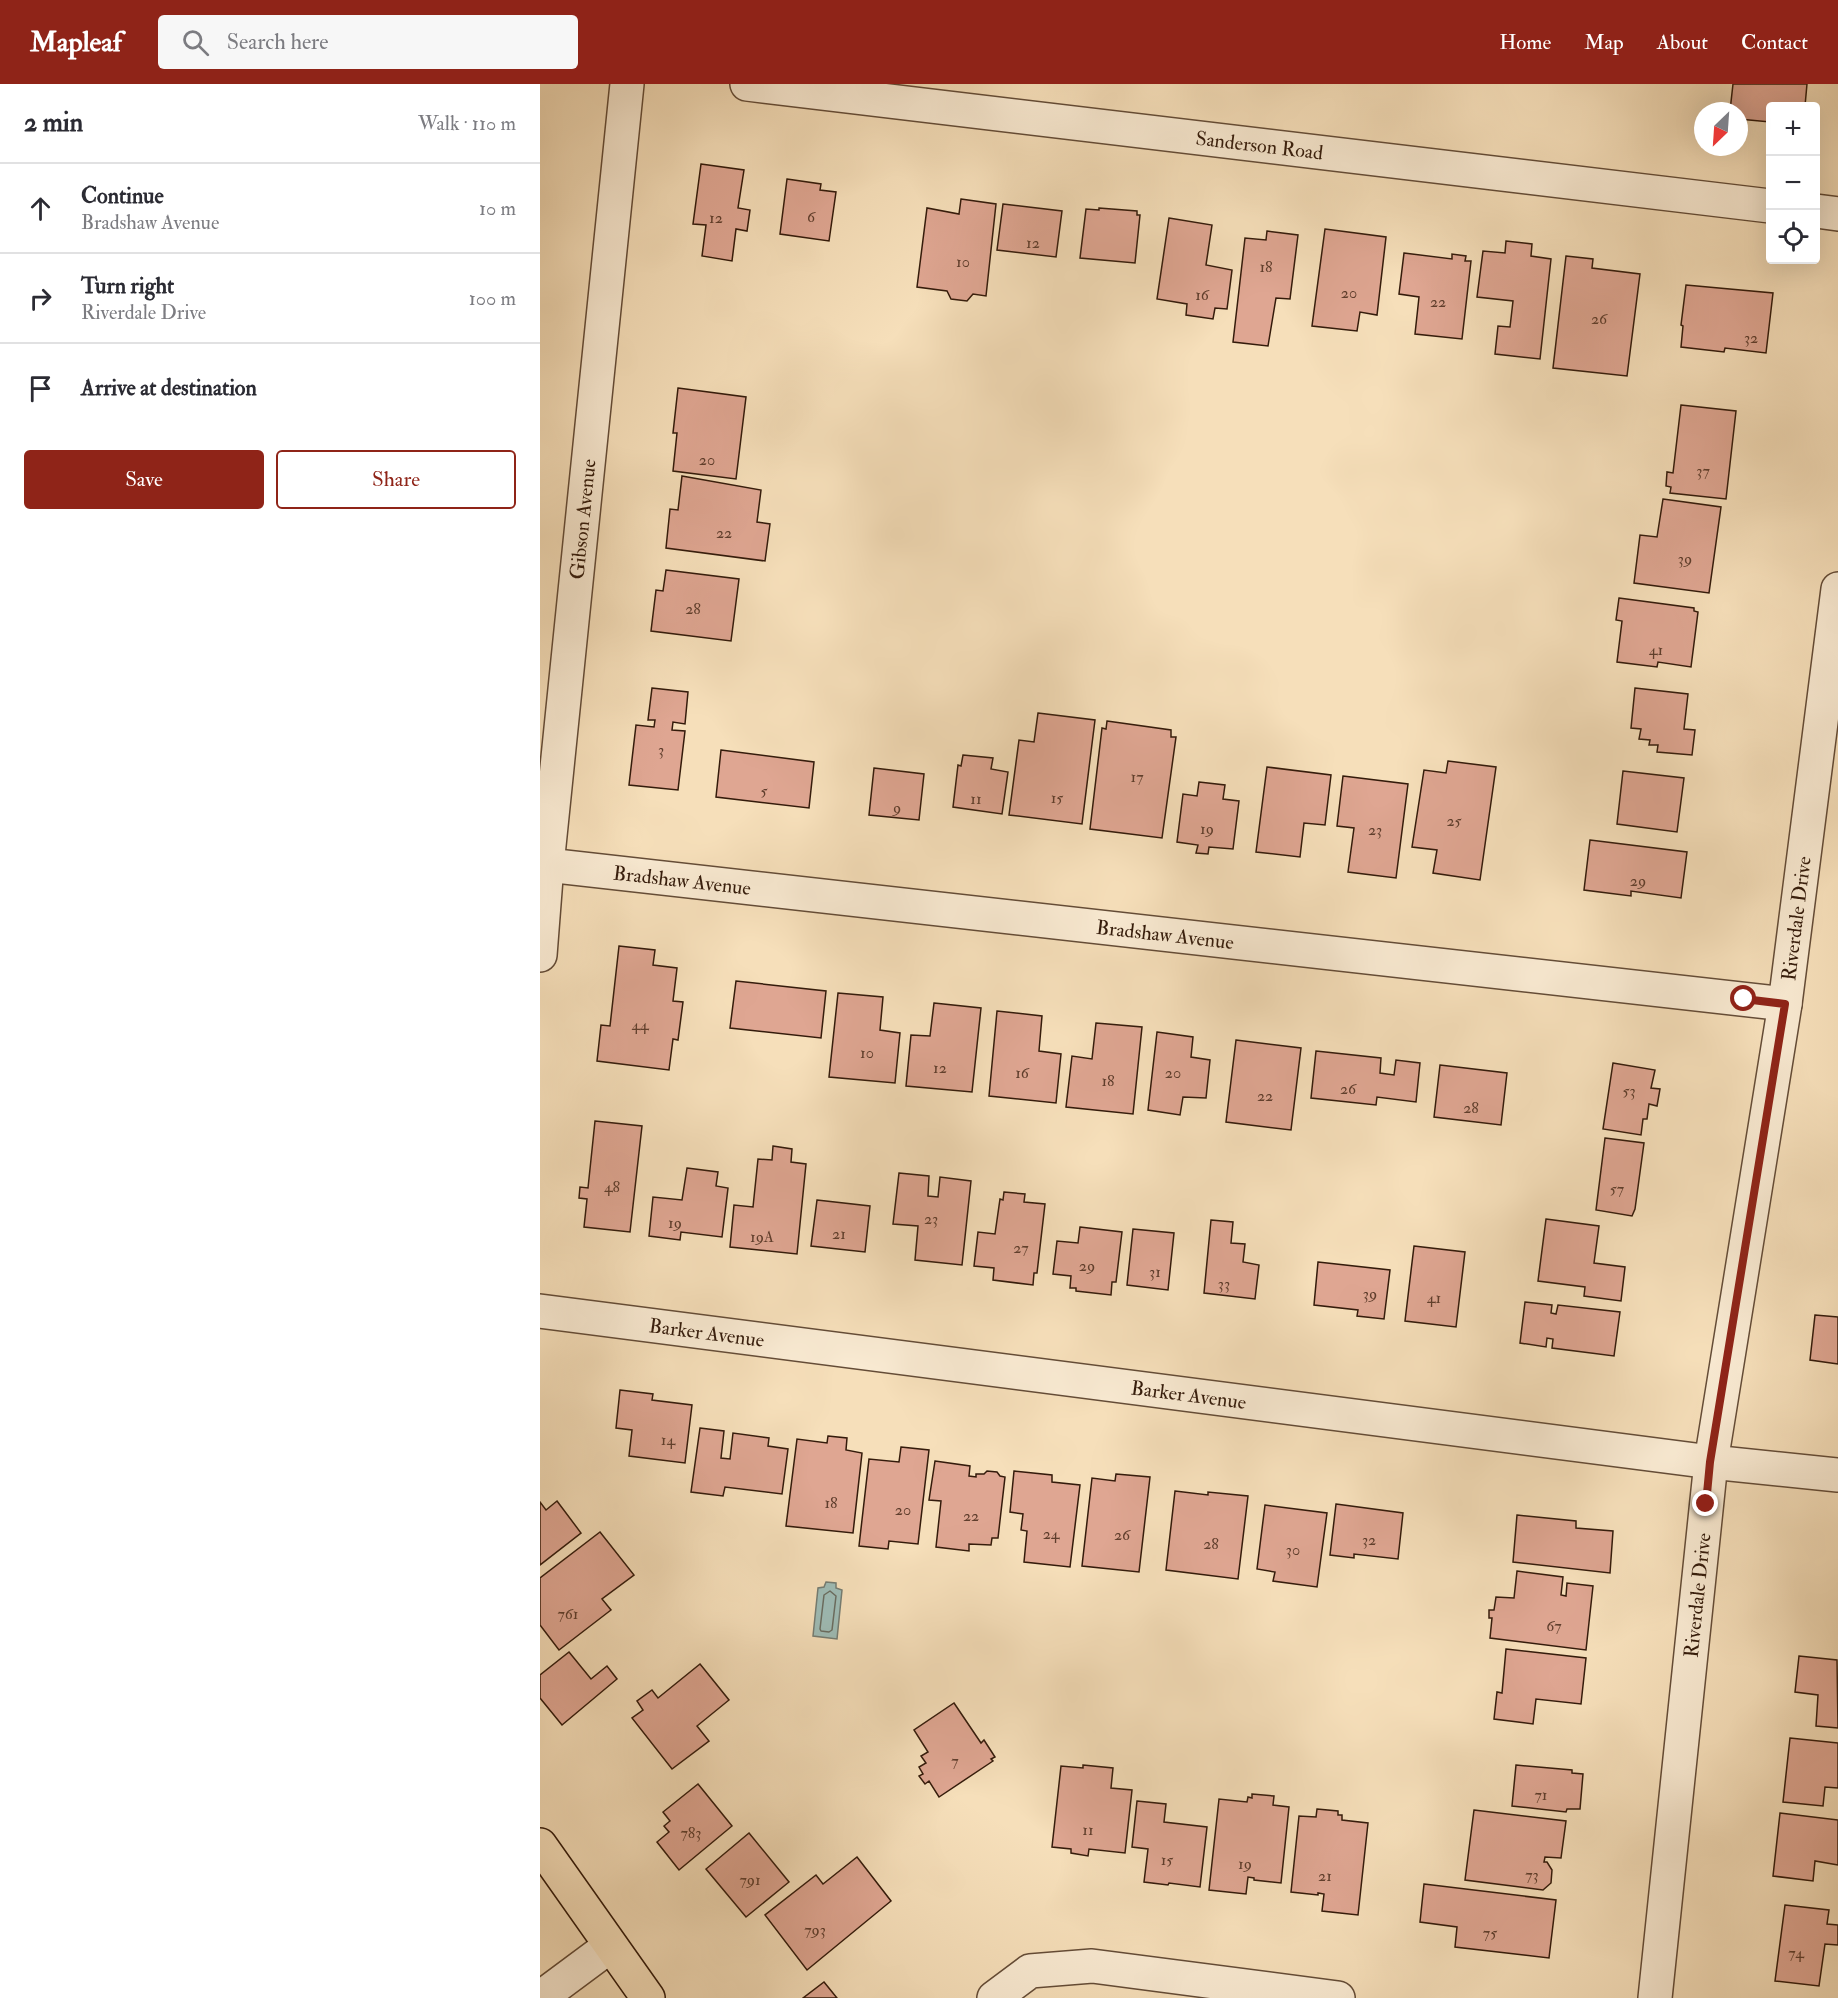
<!DOCTYPE html>
<html lang="en">
<head>
<meta charset="utf-8">
<style>
	:root { --surface:#fff; --page:#f7f7f7; --text:#2b2b33; --muted:#7c7c81; --line:#e1e1e2; --accent:#8f2418 }
	body { margin:0; font-family:"IM FELL Double Pica",serif; background:var(--page); color:var(--text) }
	.controls { position:absolute; right:18px; top:18px; display:grid; overflow:hidden; border-radius:6px; box-shadow:0 6px 24px #0002 }
	.controls button { width:54px; height:54px; display:grid; place-items:center; padding:0; border:0; border-bottom:2px solid var(--line); background:var(--surface); color:var(--text); font:30px sans-serif }
	.compass { position:absolute; left:1154px; top:18px; width:54px; height:54px; border-radius:50%; background:var(--surface); box-shadow:0 6px 24px #0002; rotate:205deg }
	.stop { position:absolute; width:18px; height:18px; margin:-14px; border:4px solid #8f2418; border-radius:50%; background:#fff }
	.stop.end { background:#8f2418; border-color:#fff; box-shadow:0 2px 6px #0008 }
	.list { margin:0; padding:0; list-style:none }
	h2 { display:flex; justify-content:space-between; align-items:center; height:78px; margin:0; padding:0 24px; font-size:26px }
	h2 small { font-size:20px; font-weight:400; color:var(--muted) }
	.list li { display:grid; grid-template-columns:39px 1fr auto; gap:18px; align-items:center; box-sizing:border-box; height:90px; padding:0 24px; border-top:2px solid var(--line) }
	.list b { display:block; font-size:22px; white-space:nowrap }
	.list p { margin:0; font-size:20px; white-space:nowrap; color:var(--muted) }
	.list em { font-size:20px; font-style:normal; color:var(--muted) }
	.actions { display:flex; gap:12px; padding:18px 24px }
	.actions a { flex:1; padding:14px 0; border:2px solid var(--accent); border-radius:6px; text-align:center; font-size:21px; color:var(--accent) }
	.actions .main { background:var(--accent); color:#fff }
	.icon { flex:none; width:33px; height:33px; fill:none; stroke:currentColor; stroke-width:2; stroke-linecap:round; stroke-linejoin:round }
	.map { position:relative; flex:none; width:1298px; height:1914px; overflow:hidden }
	header { display:flex; align-items:center; gap:36px; box-sizing:border-box; height:84px; padding:0 30px; background:var(--accent); color:#fff }
	header strong { font-size:28px }
	nav { display:flex; gap:33px; margin-inline-start:auto; font-size:21px }
	.search { width:420px; height:54px; background:var(--page); display:flex; align-items:center; gap:15px; box-sizing:border-box; padding:0 21px; border-radius:6px; color:var(--muted); font-size:22px }
	main { display:flex }
	aside { flex:1; background:var(--surface) }
	.map>svg:first-child { display:block }
	.water { fill:#9ebcb6; stroke:#747c72; stroke-width:1.5 }
	.lines { fill:none; stroke-linecap:round; stroke-linejoin:round }
	.shore { stroke:#696c60; stroke-width:1.5 }
	.building { fill:#dfa692; stroke:#341b0b; stroke-width:1.5 }
	.minor-casing { stroke:#644c37; stroke-width:36 }
	.major-casing { stroke:#341b0b; stroke-width:36 }
	.minor { stroke:#f9ead2; stroke-width:33 }
	.major { stroke:#f6dfba; stroke-width:33 }
	.route { stroke:#8f2418; stroke-width:8 }
	.labels { text-anchor:middle; stroke-width:4.5; stroke-linejoin:round; paint-order:stroke }
	.number-label { font-size:16px; fill:#5f3e2d }
	.street-label { font-size:20px; fill:#341b0b; stroke:#f9ead2 }
</style>
</head>
<body>
<header>
<strong>Mapleaf</strong>
<div class="search"><svg class="icon" aria-label="search" viewBox="0 0 24 24"><circle cx="10" cy="10" r="6"/><path d="M15 15l6 6"/></svg>Search here</div>
<nav><a>Home</a><a>Map</a><a>About</a><a>Contact</a></nav>
</header>
<main>
<aside>
<h2>2 min<small>Walk · 110 m</small></h2>
<ul class="list">
<li><svg class="icon" aria-label="ahead" viewBox="0 0 24 24"><path d="M12 20V5M6 11l6-6 6 6"/></svg><div><b>Continue</b><p>Bradshaw Avenue</p></div><em>10 m</em></li>
<li><svg class="icon" aria-label="right" viewBox="0 0 24 24"><path d="M7 20v-9h11M14 6l5 5-5 5"/></svg><div><b>Turn right</b><p>Riverdale Drive</p></div><em>100 m</em></li>
<li><svg class="icon" aria-label="arrive" viewBox="0 0 24 24"><path d="M6 21V4h12l-3 4 3 4H6"/></svg><div><b>Arrive at destination</b></div></li>
</ul>
<div class="actions"><a class="main">Save</a><a>Share</a></div>
</aside>
<div class="map">
<svg width="1298" height="1914" viewBox="0 0 1298 1914">
	<rect width="100%" height="100%" fill="#f6dfba"/>
	<filter id="stains"><feTurbulence type="fractalNoise" baseFrequency=".00333" numOctaves="4"/><feColorMatrix values="0 0 0 0 .2 0 0 0 0 .09 0 0 0 0 .02 0 0 0 .5 -.17"/></filter>
	<radialGradient id="worn" r=".72"><stop offset=".6" stop-color="#630" stop-opacity="0"/><stop offset="1" stop-color="#630" stop-opacity=".3"/></radialGradient>
	<path class="water" d="M286,1498L296,1499V1504L302,1506L297,1555L273,1552L278,1504L284,1503Z"/>
	<g class="lines">
		<path class="shore" d="M290,1507L296,1512L292,1546L289,1548L281,1547L280,1545L284,1511Z"/>
	</g>
	<g class="building">
		<path d="M1193,0H1267L1265,22H1230V38L1199,35V27H1190Z"/>
		<path d="M161,80L204,86L198,124L210,126L207,147L196,145L192,177L162,172L166,141L153,140Z"/>
		<path d="M247,95L281,100L280,106L296,108L289,157L240,150Z"/>
		<path d="M421,115L456,120L446,212L433,210L427,217L411,215L407,207L377,203L387,124L419,130Z"/>
		<path d="M463,120L522,127L516,173L457,166Z"/>
		<path d="M559,124L597,127V131H600L595,179L540,174L546,125L559,126Z"/>
		<path d="M629,134L672,141L666,181L692,186L687,225L675,224L673,235L646,231L647,220L617,215Z"/>
		<path d="M785,145L846,153L837,231L820,228L817,247L772,242Z"/>
		<path d="M727,147L758,151L750,215L736,214L728,262L693,258L705,154L726,156Z"/>
		<path d="M966,157L992,160L991,172L1011,175L1000,275L955,270L958,242L970,243L973,217L937,213L943,167L965,169Z"/>
		<path d="M864,169L912,175V170L926,172L925,177H931L922,255L875,250L879,213L859,210Z"/>
		<path d="M1026,172L1053,175L1052,184L1100,190L1087,292L1013,284Z"/>
		<path d="M1146,201L1233,209L1226,269L1185,264L1184,268L1141,263L1143,242L1141,241Z"/>
		<path d="M138,304L206,313L196,395L133,387L137,349H133Z"/>
		<path d="M1141,321L1196,327L1186,415L1130,409L1131,403L1126,402L1127,388L1133,389Z"/>
		<path d="M142,392L221,406L217,438L230,440L225,477L126,464L130,425L138,426Z"/>
		<path d="M1123,415L1181,423L1169,509L1094,499L1100,451L1117,453Z"/>
		<path d="M126,486L199,495L191,557L111,547L116,506L123,507Z"/>
		<path d="M1079,514L1154,524V527L1158,528L1151,583L1118,578L1117,583L1077,578L1082,537L1076,536Z"/>
		<path d="M112,604L148,608L145,640L133,638L132,646L145,647L138,706L89,701L96,641L114,643L115,636H108Z"/>
		<path d="M1095,604L1148,610L1144,645L1155,646L1152,671L1117,668L1118,661H1109L1110,656L1099,655L1101,645L1091,644Z"/>
		<path d="M498,629L555,636L542,740L469,731L479,656L494,658Z"/>
		<path d="M567,637L631,646V653H636L622,754L550,745L562,644L566,645Z"/>
		<path d="M181,666L274,678L269,724L176,713Z"/>
		<path d="M423,671L453,674L451,685L468,688L462,730L413,723L418,681L421,682Z"/>
		<path d="M908,677L956,683L940,796L893,789L897,766L872,763L884,686L906,689Z"/>
		<path d="M727,683L791,691L785,741L764,739L760,773L716,768Z"/>
		<path d="M334,684L384,690L379,736L329,731Z"/>
		<path d="M1083,687L1144,694L1137,748L1077,740Z"/>
		<path d="M803,692L868,700L856,794L808,788L814,744L797,742Z"/>
		<path d="M659,698L685,701L683,715L699,717L693,765L669,763L668,770L656,769L658,761L637,758L643,710L657,712Z"/>
		<path d="M1050,756L1147,768L1141,814L1091,807V812L1044,806Z"/>
		<path d="M79,862L115,866L113,881L137,884L133,917L143,918L138,956L133,955L129,986L57,977L61,941L70,942Z"/>
		<path d="M196,897L286,907L281,954L190,944Z"/>
		<path d="M298,909L343,913L340,946L360,949L355,999L289,993Z"/>
		<path d="M394,919L441,924L432,1008L366,1002L371,951L390,952Z"/>
		<path d="M457,927L502,932L499,967L521,970L516,1019L449,1012Z"/>
		<path d="M556,939L602,943L593,1030L526,1023L532,972L552,975Z"/>
		<path d="M617,948L653,953L651,973L670,976L666,1014L643,1013L640,1031L608,1026Z"/>
		<path d="M696,956L761,964L751,1046L686,1038Z"/>
		<path d="M776,967L841,974L840,989L854,991L856,976L880,979L876,1018L837,1013L836,1021L771,1014Z"/>
		<path d="M1073,979L1115,986L1111,1004L1120,1005L1117,1022L1109,1020L1107,1035H1103L1101,1051L1063,1045Z"/>
		<path d="M900,981L967,989L961,1041L894,1033Z"/>
		<path d="M55,1037L102,1042L90,1148L44,1143L47,1115L39,1114L40,1103L48,1104Z"/>
		<path d="M1065,1054L1104,1059L1095,1125L1092,1132L1056,1126Z"/>
		<path d="M233,1062L252,1065L251,1078L266,1080L257,1170L190,1163L194,1121L213,1123L218,1075L232,1076Z"/>
		<path d="M147,1084L178,1088L176,1102L188,1104L182,1153L141,1148L140,1156L109,1152L113,1113L142,1116Z"/>
		<path d="M359,1089L389,1092L388,1112L398,1113L400,1093L431,1097L422,1181L375,1176L378,1142L353,1140Z"/>
		<path d="M464,1108L485,1110L484,1118L505,1120L497,1189H494L493,1201L453,1196L454,1184L434,1182L438,1148L455,1150L460,1115L463,1116Z"/>
		<path d="M277,1116L330,1122L325,1168L271,1162Z"/>
		<path d="M1006,1135L1059,1142L1054,1179L1085,1183L1081,1217L1044,1212L1045,1203L998,1197Z"/>
		<path d="M671,1136L693,1138L691,1159L705,1160L703,1178L719,1181L715,1215L664,1209Z"/>
		<path d="M540,1143L582,1148L576,1198H572L571,1211L536,1207V1204H530L531,1192L513,1190L517,1157L538,1159Z"/>
		<path d="M593,1145L634,1149L628,1206L587,1201Z"/>
		<path d="M874,1162L925,1168L916,1243L865,1237Z"/>
		<path d="M778,1178L850,1186L844,1235L817,1232L818,1226L774,1221Z"/>
		<path d="M985,1218L1012,1221L1011,1229L1016,1230L1018,1221L1080,1228L1074,1272L1012,1264L1013,1255L1007,1254L1006,1263L980,1259Z"/>
		<path d="M1275,1231L1298,1233V1280L1270,1276Z"/>
		<path d="M80,1306L113,1310L112,1316L152,1321L145,1379L89,1372L92,1346L76,1344Z"/>
		<path d="M160,1344L184,1347L181,1374L190,1375L193,1349L229,1354L228,1362L248,1365L242,1410L185,1403L183,1412L151,1408Z"/>
		<path d="M288,1352L307,1354L306,1366L322,1369L313,1449L246,1442L257,1355L287,1359Z"/>
		<path d="M361,1363L389,1366L378,1460L349,1457L348,1465L319,1462L329,1375L359,1378Z"/>
		<path d="M395,1377L430,1382L429,1392L436,1393V1390H444L447,1387L457,1388L460,1392L465,1393L458,1454H452L451,1461L429,1460V1467L396,1463L401,1417L389,1416Z"/>
		<path d="M474,1387L512,1391V1398L540,1401L530,1483L484,1478L487,1447L481,1446L483,1430L470,1428Z"/>
		<path d="M576,1390L610,1393L599,1488L542,1482L552,1394L575,1397Z"/>
		<path d="M635,1407L668,1411V1408L708,1412L698,1495L626,1486Z"/>
		<path d="M17,1417L41,1449L0,1481V1418L6,1426Z"/>
		<path d="M796,1420L863,1429L858,1475L814,1470V1474L790,1471Z"/>
		<path d="M725,1421L787,1429L777,1503L733,1497L735,1488L717,1485Z"/>
		<path d="M977,1431L1036,1437V1444L1073,1447L1070,1489L973,1478Z"/>
		<path d="M60,1448L94,1491L62,1515L71,1526L19,1566L0,1541V1494Z"/>
		<path d="M977,1487L1023,1493L1021,1511L1026,1512L1027,1499L1053,1502L1046,1566L950,1554L952,1534H949V1526H954L956,1513L974,1514Z"/>
		<path d="M966,1565L1046,1574L1041,1620L996,1615L993,1640L954,1635L957,1608L962,1609Z"/>
		<path d="M29,1568L51,1595L67,1582L77,1595L22,1641L0,1614V1591Z"/>
		<path d="M1259,1572L1297,1576L1298,1644L1276,1642L1278,1611L1255,1608Z"/>
		<path d="M160,1580L189,1616L157,1642L169,1657L132,1685L92,1634L103,1626L97,1617L112,1606L118,1614Z"/>
		<path d="M414,1619L441,1659L444,1656L455,1673L451,1675L453,1677L399,1713L389,1697L385,1700L379,1692L383,1690L379,1683L386,1679L381,1672L388,1668L374,1646Z"/>
		<path d="M1250,1654L1298,1659V1704L1285,1703L1283,1722L1243,1718Z"/>
		<path d="M543,1681L573,1684L571,1704L592,1706L585,1769L549,1765L548,1772L531,1769V1765L512,1763L521,1682L543,1684Z"/>
		<path d="M976,1681L1032,1686V1689L1043,1690L1040,1725H1027L1026,1728L972,1722Z"/>
		<path d="M158,1700L192,1742L139,1786L117,1758L129,1748L124,1742L130,1737L123,1728Z"/>
		<path d="M712,1710L734,1712L733,1721L749,1723L741,1799L714,1796V1794L708,1793L706,1810L669,1806L679,1715L707,1718L708,1713L712,1714Z"/>
		<path d="M597,1717L626,1720L624,1738L667,1743L660,1803L629,1799L628,1801L604,1798L608,1765L592,1763Z"/>
		<path d="M777,1725L798,1727V1731H802V1736L828,1739L818,1831L782,1827L784,1810L778,1809V1811L751,1808L759,1732L776,1733Z"/>
		<path d="M934,1726L1026,1737L1021,1774L1005,1773L1004,1778H1007L1012,1786L1011,1799L1003,1806L925,1796Z"/>
		<path d="M1240,1729L1298,1736V1781L1275,1777L1273,1797L1233,1792Z"/>
		<path d="M209,1749L249,1798L206,1833L166,1785Z"/>
		<path d="M317,1773L351,1817L267,1886L225,1831L276,1791L283,1800Z"/>
		<path d="M884,1800L1016,1816L1009,1874L915,1863L917,1843L880,1838Z"/>
		<path d="M1245,1821L1289,1826L1287,1840L1298,1841V1861L1285,1860L1279,1902L1235,1897Z"/>
		<path d="M284,1898L297,1914H263Z"/>
	</g>
	<g class="lines">
		<defs>
			<g id="minor">
				<path id="s1" d="M207,0L1230,122"/>
				<path d="M1276,127L1298,130"/>
				<path id="s2" d="M7,781L1245,920"/>
				<path id="s3" d="M0,871L7,781L87,0"/>
				<path id="s4" d="M0,1227L1171,1378L1298,1391"/>
				<path d="M0,1914L70,1862"/>
				<path d="M454,1914L490,1887L552,1882L798,1914"/>
				<path id="s5" d="M1115,1914L1171,1378L1245,920L1298,505"/>
			</g>
			<path id="major" d="M0,1761L108,1914"/>
		</defs>
		<use href="#minor" class="minor-casing"/>
		<use href="#major" class="major-casing"/>
		<use href="#minor" class="minor"/>
		<use href="#major" class="major"/>
	</g>
	<g class="lines">
		<path class="route" d="M1166,1420L1170,1378L1245,920L1204,915"/>
	</g>
	<g class="labels">
		<g class="number-label">
			<text x="271" y="138">6</text>
			<text x="176" y="139">12</text>
			<text x="493" y="164">12</text>
			<text x="423" y="183">10</text>
			<text x="726" y="188">18</text>
			<text x="809" y="214">20</text>
			<text x="662" y="216">16</text>
			<text x="898" y="223">22</text>
			<text x="1059" y="240">26</text>
			<text x="1211" y="259">32</text>
			<text x="167" y="381">20</text>
			<text x="1163" y="392">37</text>
			<text x="184" y="454">22</text>
			<text x="1145" y="480">39</text>
			<text x="153" y="530">28</text>
			<text x="1116" y="571">41</text>
			<text x="121" y="671">3</text>
			<text x="597" y="698">17</text>
			<text x="224" y="712">5</text>
			<text x="517" y="719">15</text>
			<text x="436" y="720">11</text>
			<text x="357" y="729">9</text>
			<text x="914" y="742">25</text>
			<text x="667" y="750">19</text>
			<text x="835" y="751">23</text>
			<text x="1098" y="802">29</text>
			<text x="100" y="946">44</text>
			<text x="327" y="974">10</text>
			<text x="400" y="989">12</text>
			<text x="482" y="994">16</text>
			<text x="633" y="994">20</text>
			<text x="568" y="1002">18</text>
			<text x="808" y="1010">26</text>
			<text x="1089" y="1012">53</text>
			<text x="725" y="1017">22</text>
			<text x="931" y="1029">28</text>
			<text x="72" y="1108">48</text>
			<text x="1077" y="1110">57</text>
			<text x="391" y="1140">23</text>
			<text x="135" y="1144">19</text>
			<text x="299" y="1155">21</text>
			<text x="222" y="1158">19A</text>
			<text x="481" y="1169">27</text>
			<text x="547" y="1187">29</text>
			<text x="615" y="1193">31</text>
			<text x="684" y="1205">33</text>
			<text x="830" y="1215">39</text>
			<text x="894" y="1219">41</text>
			<text x="128" y="1361">14</text>
			<text x="291" y="1424">18</text>
			<text x="363" y="1431">20</text>
			<text x="431" y="1437">22</text>
			<text x="511" y="1455">24</text>
			<text x="582" y="1456">26</text>
			<text x="829" y="1461">32</text>
			<text x="671" y="1465">28</text>
			<text x="753" y="1471">30</text>
			<text x="28" y="1535">761</text>
			<text x="1014" y="1547">67</text>
			<text x="415" y="1682">7</text>
			<text x="1001" y="1716">71</text>
			<text x="548" y="1751">11</text>
			<text x="151" y="1754">783</text>
			<text x="627" y="1781">15</text>
			<text x="705" y="1785">19</text>
			<text x="992" y="1796">73</text>
			<text x="785" y="1797">21</text>
			<text x="210" y="1801">791</text>
			<text x="275" y="1851">793</text>
			<text x="950" y="1854">75</text>
			<text x="1256" y="1874">74</text>
		</g>
		<g class="street-label">
			<text dy="7" stroke="none"><textPath href="#s1" startOffset="516">Sanderson Road</textPath></text>
			<text dy="7" stroke="none"><textPath href="#s3" startOffset="438">Gibson Avenue</textPath></text>
			<text dy="7" stroke="none"><textPath href="#s2" startOffset="136">Bradshaw Avenue</textPath></text>
			<text dy="7" stroke="none"><textPath href="#s5" startOffset="1089">Riverdale Drive</textPath></text>
			<text dy="7" stroke="none"><textPath href="#s2" startOffset="622">Bradshaw Avenue</textPath></text>
			<text dy="7" stroke="none"><textPath href="#s4" startOffset="168">Barker Avenue</textPath></text>
			<text dy="7" stroke="none"><textPath href="#s4" startOffset="654">Barker Avenue</textPath></text>
			<text dy="7" stroke="none"><textPath href="#s5" startOffset="405">Riverdale Drive</textPath></text>
		</g>
	</g>
	<rect width="100%" height="100%" filter="url(#stains)"/>
	<rect width="100%" height="100%" fill="url(#worn)"/>
</svg>
<div class="controls">
<button>+</button>
<button>−</button>
<button><svg class="icon" aria-label="locate" viewBox="0 0 24 24"><circle cx="12" cy="12" r="6"/><path d="M12 2v4M12 18v4M2 12h4M18 12h4"/></svg></button>
</div>
<svg class="compass" viewBox="-18 -18 36 36"><path d="M0-13l5 13h-10z" fill="#e53935"/><path d="M0 13l5-13h-10z" fill="#7c7c81"/></svg>
<div class="stop" style="left:1204px;top:915px"></div>
<div class="stop end" style="left:1166px;top:1420px"></div>
</div>
</main>
</body>
</html>
